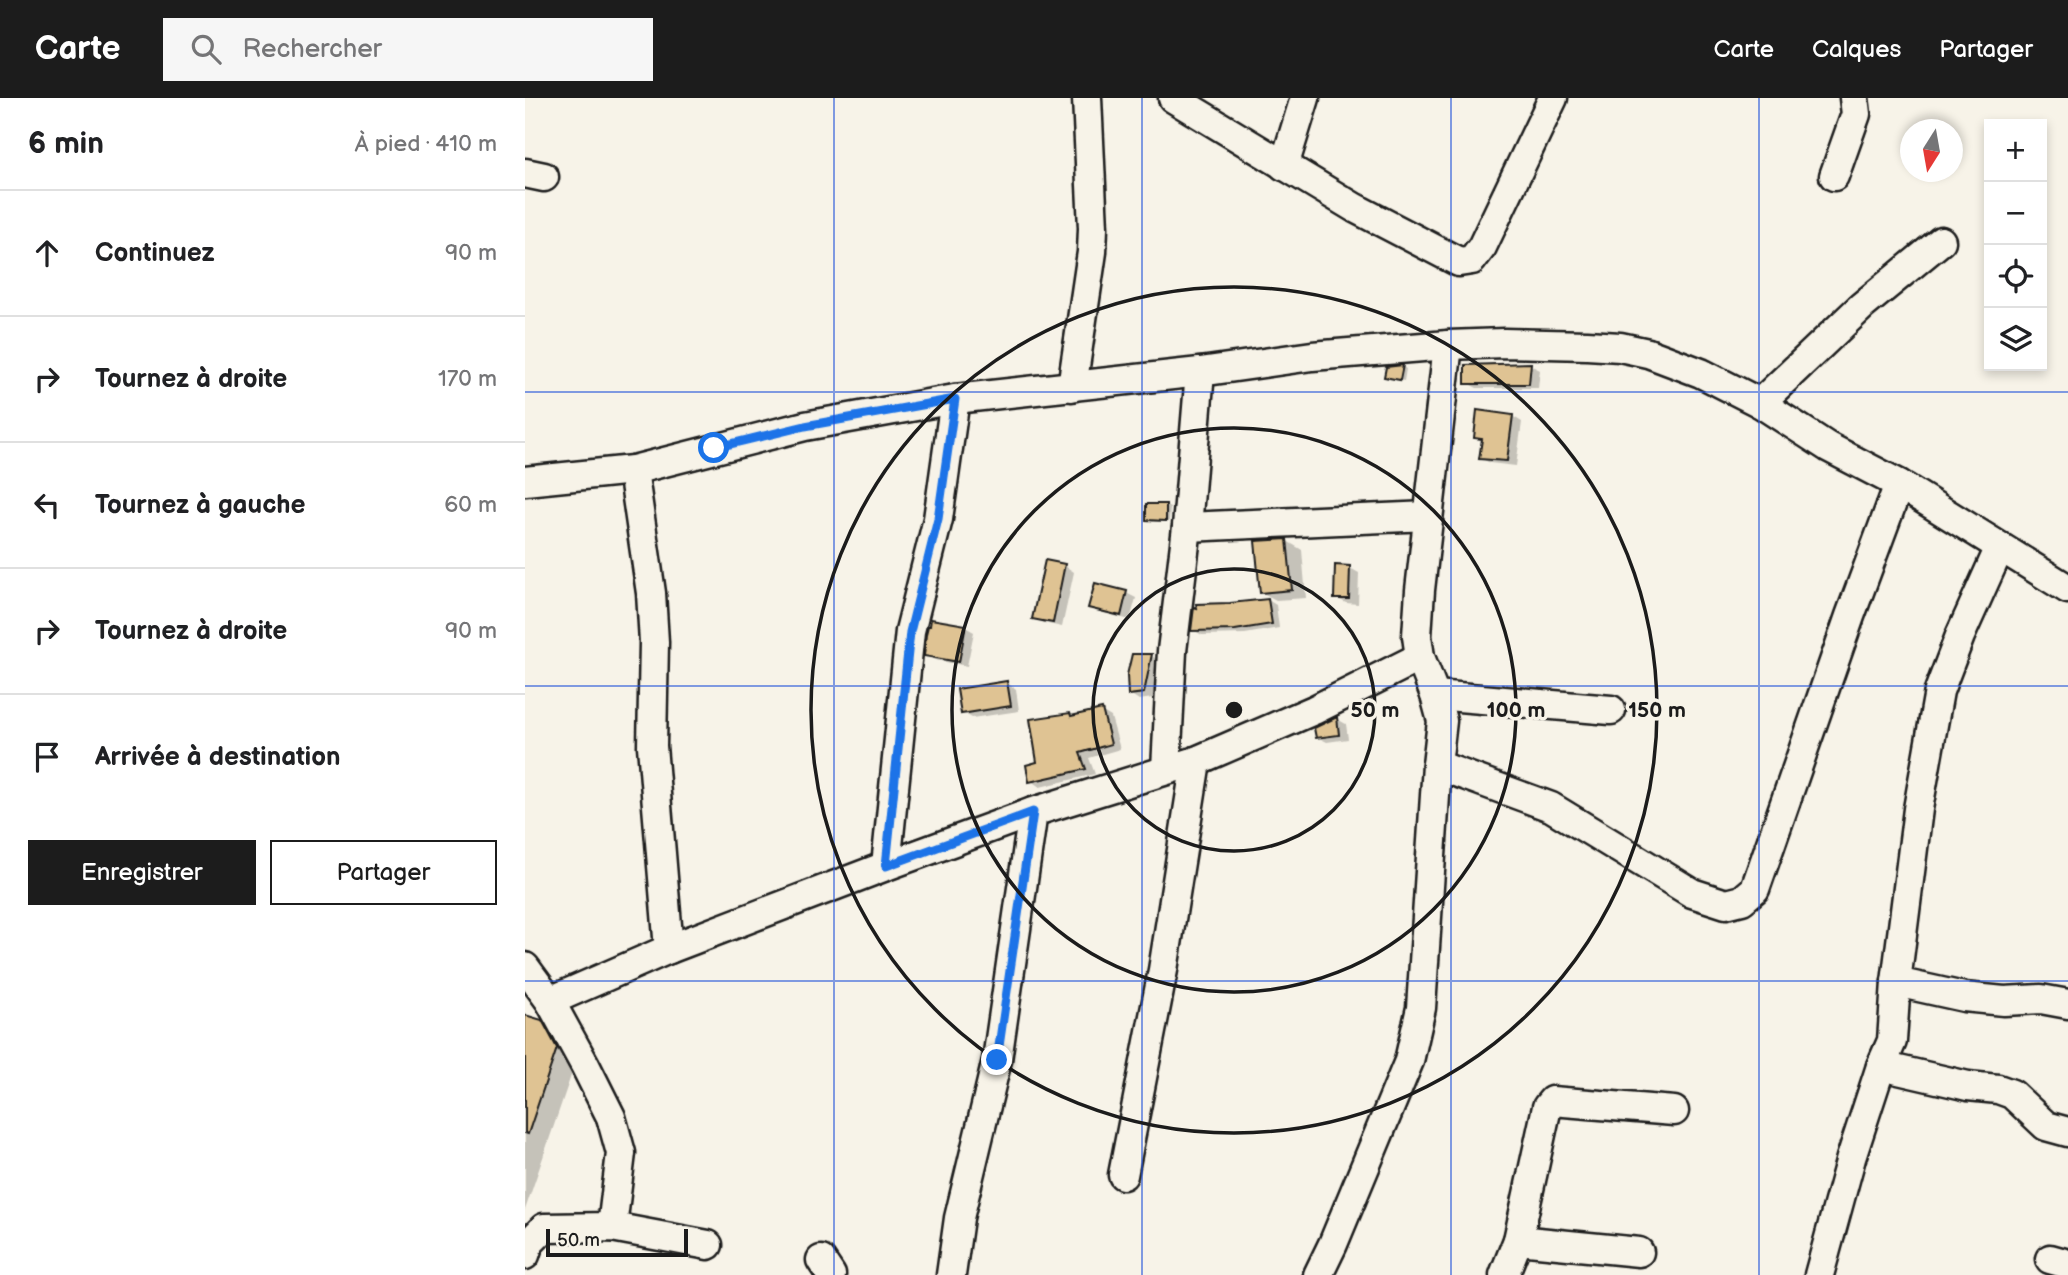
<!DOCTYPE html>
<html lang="fr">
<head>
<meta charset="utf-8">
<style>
	:root { --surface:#fff; --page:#f6f6f6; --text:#202124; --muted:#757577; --line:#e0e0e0; --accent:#1c1c1c }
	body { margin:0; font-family:"Balsamiq Sans",sans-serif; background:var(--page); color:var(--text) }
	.controls { position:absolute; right:21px; top:21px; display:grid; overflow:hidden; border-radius:0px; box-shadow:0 4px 10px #0003 }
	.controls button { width:63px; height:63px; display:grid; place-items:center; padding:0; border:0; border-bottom:2px solid var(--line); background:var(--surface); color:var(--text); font:35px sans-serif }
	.compass { position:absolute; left:1375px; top:21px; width:63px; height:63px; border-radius:50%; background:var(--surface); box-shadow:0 4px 10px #0003; rotate:191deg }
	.scale { position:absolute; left:21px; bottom:18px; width:142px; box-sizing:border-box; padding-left:7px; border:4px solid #1c1c1c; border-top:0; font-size:19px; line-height:24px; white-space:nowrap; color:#1c1c1c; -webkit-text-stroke:5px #f7f3e8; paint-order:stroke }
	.stop { position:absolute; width:21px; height:21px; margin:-16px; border:5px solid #1a73e8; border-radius:50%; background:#fff }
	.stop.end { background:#1a73e8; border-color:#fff; box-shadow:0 2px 7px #0008 }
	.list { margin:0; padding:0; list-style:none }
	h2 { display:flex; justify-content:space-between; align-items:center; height:91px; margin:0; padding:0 28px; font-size:30px }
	h2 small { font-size:23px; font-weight:400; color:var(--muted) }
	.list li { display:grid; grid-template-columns:46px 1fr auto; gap:21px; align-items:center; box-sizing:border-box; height:126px; padding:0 28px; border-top:2px solid var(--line) }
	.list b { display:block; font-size:26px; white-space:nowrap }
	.list em { font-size:23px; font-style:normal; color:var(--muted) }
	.actions { display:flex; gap:14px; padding:21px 28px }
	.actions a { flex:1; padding:16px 0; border:2px solid var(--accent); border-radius:0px; text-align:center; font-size:24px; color:var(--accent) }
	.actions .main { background:var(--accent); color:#fff }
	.icon { flex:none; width:38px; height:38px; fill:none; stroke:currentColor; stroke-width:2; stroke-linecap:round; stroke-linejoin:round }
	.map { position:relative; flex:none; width:1543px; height:1177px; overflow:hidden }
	header { display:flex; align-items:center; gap:42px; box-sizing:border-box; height:98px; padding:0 35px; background:var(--accent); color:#fff }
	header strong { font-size:33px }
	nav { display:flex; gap:38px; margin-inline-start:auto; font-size:24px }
	.search { width:490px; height:63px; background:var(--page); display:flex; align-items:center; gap:18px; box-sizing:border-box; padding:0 24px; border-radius:0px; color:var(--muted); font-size:26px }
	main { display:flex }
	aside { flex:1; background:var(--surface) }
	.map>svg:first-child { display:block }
	.shadow { fill:#0003 }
	.building { fill:#dfc393; stroke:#1c1c1c; stroke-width:2 }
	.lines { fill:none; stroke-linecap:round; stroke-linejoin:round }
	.minor-casing { stroke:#1c1c1c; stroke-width:33 }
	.minor { stroke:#f7f3e8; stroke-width:28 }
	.route { stroke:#1a73e8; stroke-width:9 }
	.grid { fill:none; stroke:#1d4ed8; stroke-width:2; stroke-opacity:0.55 }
	.ring { fill:none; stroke:#1c1c1c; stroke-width:3.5 }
	.centre { fill:#1c1c1c; stroke:#f7f3e8; stroke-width:3.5 }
	.ring-label { font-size:21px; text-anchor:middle; font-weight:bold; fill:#1c1c1c; stroke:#f7f3e8; stroke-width:7; stroke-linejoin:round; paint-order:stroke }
</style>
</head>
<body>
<header>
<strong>Carte</strong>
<div class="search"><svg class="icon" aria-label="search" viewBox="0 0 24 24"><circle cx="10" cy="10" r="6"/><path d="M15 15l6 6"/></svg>Rechercher</div>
<nav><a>Carte</a><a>Calques</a><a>Partager</a></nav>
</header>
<main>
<aside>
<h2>6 min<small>À pied · 410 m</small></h2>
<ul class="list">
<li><svg class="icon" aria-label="ahead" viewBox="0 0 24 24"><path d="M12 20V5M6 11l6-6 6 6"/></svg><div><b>Continuez</b></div><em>90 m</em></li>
<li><svg class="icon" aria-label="right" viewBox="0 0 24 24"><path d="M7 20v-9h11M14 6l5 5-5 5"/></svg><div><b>Tournez à droite</b></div><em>170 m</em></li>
<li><svg class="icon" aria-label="left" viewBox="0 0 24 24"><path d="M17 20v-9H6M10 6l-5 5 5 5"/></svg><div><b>Tournez à gauche</b></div><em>60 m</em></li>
<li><svg class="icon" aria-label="right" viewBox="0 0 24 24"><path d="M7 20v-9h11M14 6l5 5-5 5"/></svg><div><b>Tournez à droite</b></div><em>90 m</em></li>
<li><svg class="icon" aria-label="arrive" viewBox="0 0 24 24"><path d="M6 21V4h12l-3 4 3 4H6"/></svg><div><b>Arrivée à destination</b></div></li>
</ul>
<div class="actions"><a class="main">Enregistrer</a><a>Partager</a></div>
</aside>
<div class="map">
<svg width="1543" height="1177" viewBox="0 0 1543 1177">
	<rect width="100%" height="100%" fill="#f7f3e8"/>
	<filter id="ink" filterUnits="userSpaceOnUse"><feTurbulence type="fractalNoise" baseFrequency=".0143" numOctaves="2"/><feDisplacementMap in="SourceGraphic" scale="14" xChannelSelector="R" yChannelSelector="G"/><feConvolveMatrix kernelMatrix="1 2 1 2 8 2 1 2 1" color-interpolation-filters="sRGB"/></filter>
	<g filter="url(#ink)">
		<g class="shadow">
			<path d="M1005,267L1015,272L1013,290H952L942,285Z"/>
			<path d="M878,269L881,271L879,283L865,280Z"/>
			<path d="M987,318L997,324L991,368L965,365L956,360L958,343L951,339Z"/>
			<path d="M641,408L645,410L644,424H627L623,421Z"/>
			<path d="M762,443L777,452L781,500L751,502L736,494Z"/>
			<path d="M521,464L540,468L549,474L537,529L519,525L509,520Z"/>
			<path d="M825,470L834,475L833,506L821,505L811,500Z"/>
			<path d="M601,495L611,500L605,522L575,514L565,509Z"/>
			<path d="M743,502L751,507L754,530L720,536L677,537L668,532Z"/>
			<path d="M440,529L449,534L442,568L410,562L401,557Z"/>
			<path d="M626,558L636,563L628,600L614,602L605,596Z"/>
			<path d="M482,585L491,591L494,613L447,620L438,615Z"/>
			<path d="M576,613L586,619L595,651L564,660L570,676L515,689L506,683L514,665L545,617L549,619Z"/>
			<path d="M812,621L821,626L823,641L802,644L792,639Z"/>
			<path d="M0,919L16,924L37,936L51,963L0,1112Z"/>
		</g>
		<g class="building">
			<path d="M1006,265L1004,286H940V267Z"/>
			<path d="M878,267L875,282L859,279L861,269Z"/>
			<path d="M952,312L988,317L982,363L954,361L957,341L949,340Z"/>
			<path d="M621,406H641V423L621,422Z"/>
			<path d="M762,441L767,492L735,495L730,443Z"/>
			<path d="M520,462L540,466L528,525L507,521Z"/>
			<path d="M810,467L825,468L824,501H809Z"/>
			<path d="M570,485L602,493L596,518L563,510Z"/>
			<path d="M743,501L747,526L710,532L666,533L669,509L672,510L671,506L705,505Z"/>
			<path d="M406,521L441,527L434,564L399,558L401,536L403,528H405Z"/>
			<path d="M607,556H627L619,595L603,597L602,577Z"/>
			<path d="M482,583L486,608L436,616L432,591Z"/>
			<path d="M577,611L586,646L555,655L561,671L504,684L501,667L512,664L505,621L545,615L546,618Z"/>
			<path d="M812,619L814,637L791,640L789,630Z"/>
			<path d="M0,917L17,922L32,950L3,1036L0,1035Z"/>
		</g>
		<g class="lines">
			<defs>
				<g id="minor">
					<path d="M648,0L830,110L934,164L947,162L957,149L1028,0"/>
					<path d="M759,68L780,0"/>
					<path d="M0,75L19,79"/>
					<path d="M1309,78L1331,16L1329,0"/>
					<path d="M547,289L567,154L568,130L562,0"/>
					<path d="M1235,305L1337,208L1416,143"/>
					<path d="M108,372L126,495L129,544L127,648L144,851"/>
					<path d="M0,383L108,372L280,328L430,301L675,274L787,258L923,247L979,245L1062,247L1095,249L1123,255L1176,275L1235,305L1303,349L1374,386L1543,491"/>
					<path d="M662,429L903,418"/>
					<path d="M910,597L1086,612"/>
					<path d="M912,667L1026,709L1167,795L1201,806L1217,802L1230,791L1325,518L1374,386"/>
					<path d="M641,671L647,553L662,429L675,274"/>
					<path d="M361,768L385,533L413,421L430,301"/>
					<path d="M0,869L25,903L60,967L86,1019L96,1055L87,1129"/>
					<path d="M1371,884L1439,899L1479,903L1516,901L1543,906"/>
					<path d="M25,903L144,851L361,768L508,714L671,663L789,612L895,559"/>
					<path d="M1356,968L1443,988L1473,991L1487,996L1521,1028L1543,1034"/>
					<path d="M598,1077L638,872L671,663"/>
					<path d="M993,1142L1114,1154"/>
					<path d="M0,1157L4,1145L19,1130L87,1129L183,1147"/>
					<path d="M1525,1161L1543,1166"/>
					<path d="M296,1162L306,1177"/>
					<path d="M426,1177L434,1120L472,962L508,714"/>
					<path d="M793,1177L808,1146L884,963L896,910L912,667L917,623L910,597L895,559L892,538L895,492L923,247"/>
					<path d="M979,1177L993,1142L1022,1009L1027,1003L1149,1013"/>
					<path d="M1294,1177L1326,1060L1356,968L1367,943L1371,884L1393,711L1414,593L1435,538L1475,449"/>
				</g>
			</defs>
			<use href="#minor" class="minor-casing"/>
			<use href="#minor" class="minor"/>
		</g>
	</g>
	<g class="lines" filter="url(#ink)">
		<path class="route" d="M189,350L280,328L430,301L413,421L385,534L361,768L508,714L472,962"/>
	</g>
	<path class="grid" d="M309,0V1177M617,0V1177M926,0V1177M1234,0V1177M0,294H1543M0,588H1543M0,883H1543"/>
	<g class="ring">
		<circle cx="709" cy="612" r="141"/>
		<circle cx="709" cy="612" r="282"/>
		<circle cx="709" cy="612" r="423"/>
	</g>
	<circle cx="709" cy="612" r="10" class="centre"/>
	<g class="ring-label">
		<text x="850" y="619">50 m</text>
		<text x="991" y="619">100 m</text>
		<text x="1132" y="619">150 m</text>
	</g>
</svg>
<div class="controls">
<button>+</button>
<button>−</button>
<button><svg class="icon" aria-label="locate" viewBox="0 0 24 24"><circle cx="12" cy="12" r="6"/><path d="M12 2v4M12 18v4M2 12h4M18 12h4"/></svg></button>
<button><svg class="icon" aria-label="layers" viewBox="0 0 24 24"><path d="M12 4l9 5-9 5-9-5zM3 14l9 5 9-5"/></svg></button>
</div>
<svg class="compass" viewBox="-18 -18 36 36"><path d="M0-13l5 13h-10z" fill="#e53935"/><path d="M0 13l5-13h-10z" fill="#757577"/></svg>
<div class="scale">50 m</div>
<div class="stop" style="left:189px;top:350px"></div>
<div class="stop end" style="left:472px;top:962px"></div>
</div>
</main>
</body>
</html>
